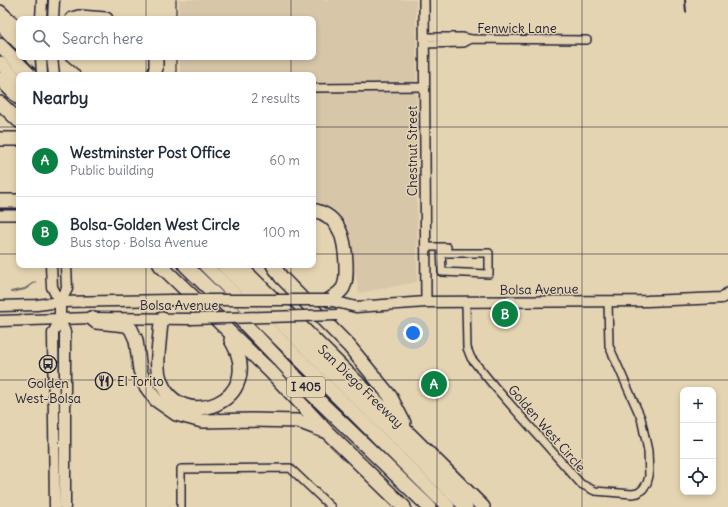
<!DOCTYPE html>
<html lang="en">
<head>
<meta charset="utf-8">
<style>
	:root { --surface:#fff; --page:#f2f2f3; --text:#1f2937; --muted:#747a83; --line:#e0e1e3; --accent:#0b8043 }
	body { margin:0; font-family:Delius,sans-serif; background:var(--page); color:var(--text) }
	.controls { position:absolute; right:12px; bottom:12px; display:grid; overflow:hidden; border-radius:8px; box-shadow:0 2px 6px #0003 }
	.controls button { width:36px; height:36px; display:grid; place-items:center; padding:0; border:0; border-bottom:1px solid var(--line); background:var(--surface); color:var(--text); font:20px sans-serif }
	.you { position:absolute; left:413px; top:333px; width:14px; height:14px; margin:-10px; border:3px solid #fff; border-radius:50%; background:#1a73e8; box-shadow:0 0 0 6px #1a73e833 }
	.badge { display:grid; place-items:center; width:26px; height:26px; border-radius:50%; background:var(--accent); color:#fff; font-size:13px; font-weight:700 }
	.pin { position:absolute; translate:-50% -50%; border:2px solid #fff; box-shadow:0 1px 4px #0006 }
	.list { margin:0; padding:0; list-style:none }
	h2 { display:flex; justify-content:space-between; align-items:center; height:52px; margin:0; padding:0 16px; font-size:17px }
	h2 small { font-size:13px; font-weight:400; color:var(--muted) }
	.list li { display:grid; grid-template-columns:26px 1fr auto; gap:12px; align-items:center; box-sizing:border-box; height:72px; padding:0 16px; border-top:1px solid var(--line) }
	.list b { display:block; font-size:15px; white-space:nowrap }
	.list p { margin:0; font-size:13px; white-space:nowrap; color:var(--muted) }
	.list em { font-size:13px; font-style:normal; color:var(--muted) }
	.icon { flex:none; width:22px; height:22px; fill:none; stroke:currentColor; stroke-width:2; stroke-linecap:round; stroke-linejoin:round }
	.map { position:relative; flex:none; width:728px; height:507px; overflow:hidden }
	.search { position:absolute; background:var(--surface); box-shadow:0 2px 6px #0003; left:16px; top:16px; width:300px; height:44px; display:flex; align-items:center; gap:10px; box-sizing:border-box; padding:0 14px; border-radius:8px; color:var(--muted); font-size:15px }
	.panel { position:absolute; background:var(--surface); box-shadow:0 2px 6px #0003; left:16px; top:72px; width:300px; height:196px; border-radius:8px }
	.map>svg:first-child { display:block }
	.built { fill:#d7c6a8 }
	.lines { fill:none; stroke-linecap:round; stroke-linejoin:round }
	.stream { stroke:#6d6769; stroke-width:2 }
	.minor-casing { stroke:#22223b; stroke-width:10 }
	.tertiary-casing { stroke:#22223b; stroke-width:12 }
	.secondary-casing { stroke:#22223b; stroke-width:13 }
	.motorway-casing { stroke:#22223b; stroke-width:16 }
	.minor { stroke:#e5d4b1; stroke-width:7 }
	.tertiary { stroke:#e5d4b1; stroke-width:9 }
	.secondary { stroke:#e5d4b1; stroke-width:10 }
	.motorway { stroke:#e5d4b1; stroke-width:13 }
	.rail { stroke:#22223b; stroke-width:2 }
	.secondary-bridge-casing { stroke:#22223b; stroke-width:13; stroke-linecap:butt }
	.secondary-bridge { stroke:#e5d4b1; stroke-width:10 }
	.grid { fill:none; stroke:#22223b; stroke-width:1; stroke-opacity:0.55 }
	.labels { text-anchor:middle; stroke-width:3; stroke-linejoin:round; paint-order:stroke }
	.shield { fill:#e5d4b1; stroke:#5c575e; stroke-width:1 }
	.shield-label { font-size:12px; font-weight:bold; fill:#22223b }
	.street-label { font-size:13px; fill:#22223b; stroke:#e5d4b1 }
	.poi-label { font-size:13px; fill:#22223b; stroke:#e5d4b1; text-anchor:start }
</style>
</head>
<body>
<div class="map">
<svg width="728" height="507" viewBox="0 0 728 507">
	<rect width="100%" height="100%" fill="#e5d4b1"/>
	<filter id="ink" filterUnits="userSpaceOnUse"><feTurbulence type="fractalNoise" baseFrequency=".025" numOctaves="2"/><feDisplacementMap in="SourceGraphic" scale="8" xChannelSelector="R" yChannelSelector="G"/><feConvolveMatrix kernelMatrix="1 2 1 2 8 2 1 2 1" color-interpolation-filters="sRGB"/></filter>
	<g filter="url(#ink)">
		<path class="built" d="M179,0H416L417,282L359,293L346,222L336,211L313,199V75H180V57H313V19H179Z"/>
		<g class="lines">
			<g class="stream">
				<path d="M176,0V19"/>
				<path d="M176,57V75"/>
				<path d="M11,292L25,289L35,282"/>
			</g>
			<defs>
				<g id="minor">
					<path d="M424,37H462L471,39"/>
					<path d="M424,44L464,43L471,39L587,40"/>
					<path d="M313,88L424,87"/>
					<path d="M425,247H447V253H489V274L442,272L441,247"/>
					<path d="M466,303L467,348L471,358L494,386L581,484L595,491L632,494L638,493L643,489L647,483L649,476L648,451L641,418L609,346L608,301"/>
					<path d="M181,507V469L290,468L331,507"/>
				</g>
				<g id="tertiary">
					<path d="M424,0L426,302"/>
					<path d="M0,215H19"/>
				</g>
				<g id="secondary">
					<path d="M41,19L42,0"/>
					<path d="M53,19L54,0"/>
					<path d="M51,265L52,287L60,302V320L65,332V507"/>
					<path d="M329,300L356,307L426,302L647,301L722,298L728,293"/>
					<path d="M60,302L67,289L66,265"/>
					<path d="M0,306L37,305L60,302L171,300"/>
					<path d="M0,321L91,318L190,319"/>
					<path d="M55,507L53,333L60,320"/>
				</g>
				<g id="motorway">
					<path d="M0,12L19,29"/>
					<path d="M72,19L79,17L106,19"/>
					<path d="M0,24L19,43"/>
					<path d="M0,45L30,75"/>
					<path d="M33,57L51,75"/>
					<path d="M52,57L73,75"/>
					<path d="M0,63L19,82"/>
					<path d="M154,75L156,68V57"/>
					<path d="M0,79L19,98"/>
					<path d="M0,103L19,121"/>
					<path d="M0,139H19"/>
					<path d="M0,201H19"/>
					<path d="M313,210C341,216 345,240 346,264C346,272 347,281 343,288C340,293 333,297 329,300"/>
					<path d="M160,265L271,372L304,407L328,433L404,507"/>
					<path d="M185,265L241,320L311,393L429,507"/>
					<path d="M205,265L448,507"/>
					<path d="M223,265L466,507"/>
					<path d="M239,265L483,507"/>
					<path d="M273,265L281,277L349,346L390,396L404,423"/>
					<path d="M91,318L96,322L126,325L131,329L136,340L140,370L145,385L156,400L176,414L202,421L252,420L298,421L324,431"/>
					<path d="M162,319C160,327 160,335 159,343C158,355 156,368 160,379C178,435 269,402 231,340"/>
				</g>
			</defs>
			<use href="#minor" class="minor-casing"/>
			<use href="#tertiary" class="tertiary-casing"/>
			<use href="#secondary" class="secondary-casing"/>
			<use href="#motorway" class="motorway-casing"/>
			<use href="#minor" class="minor"/>
			<use href="#tertiary" class="tertiary"/>
			<use href="#secondary" class="secondary"/>
			<use href="#motorway" class="motorway"/>
			<path class="rail" d="M685,0L686,12"/>
			<defs>
				<g id="secondary-bridge">
					<path d="M41,57L42,75"/>
					<path d="M52,57L54,75"/>
					<path d="M171,300H329"/>
					<path d="M190,319L337,315"/>
				</g>
			</defs>
			<use href="#secondary-bridge" class="secondary-bridge-casing"/>
			<use href="#secondary-bridge" class="secondary-bridge"/>
		</g>
	</g>
	<path class="grid" d="M146,0V19M291,0V19M437,0V507M582,0V507M146,57V75M291,57V75M0,127H19M313,127H728M0,254H19M313,254H728M146,265V507M291,265V507M0,380H728"/>
	<defs>
		<symbol id="bus-ring" viewBox="-11 -11 22 22"><circle r="9.5" fill="#e5d4b1" stroke="#22223b" stroke-width="1.5"/><path d="M-5-6H5V4H4V6H2V4H-2V6H-4V4H-5ZM-3.5-4V0h7V-4ZM-3.5 1.2v1.5H-2V1.2ZM2 1.2v1.5H3.5V1.2Z" fill="#22223b"/></symbol>
		<symbol id="restaurant-ring" viewBox="-11 -11 22 22"><circle r="9.5" fill="#e5d4b1" stroke="#22223b" stroke-width="1.5"/><path d="M-5-6h1v4h1v-4h1v4h1v-4h1v5L-1.5 .5V6h-2V.5L-5-1ZM5-6V6H3V1.5H1.5Q1.5-4 5-6Z" fill="#22223b"/></symbol>
	</defs>
	<g fill-rule="evenodd">
		<use href="#bus-ring" x="38" y="354" width="20" height="20"/>
		<use href="#restaurant-ring" x="94" y="371" width="20" height="20"/>
	</g>
	<g class="labels">
		<rect class="shield" x="287" y="377" width="38" height="20" rx="3"/>
		<g class="shield-label">
			<text x="306" y="391">I 405</text>
		</g>
		<g class="street-label">
			<text x="517" y="33">Fenwick Lane</text>
			<text transform="translate(412 151) rotate(-90)" y="5">Chestnut Street</text>
			<text transform="translate(539 289) rotate(-1)" y="5">Bolsa Avenue</text>
			<text x="179" y="310">Bolsa Avenue</text>
			<text transform="translate(361 386) rotate(44)" y="5">San Diego Freeway</text>
			<text transform="translate(547 428) rotate(49)" y="5">Golden West Circle</text>
		</g>
		<g class="poi-label">
			<text x="117" y="386">El Torito</text>
			<text x="48" y="388" text-anchor="middle">Golden<tspan x="48" dy="15">West-Bolsa</tspan></text>
		</g>
	</g>
</svg>
<div class="controls">
<button>+</button>
<button>−</button>
<button><svg class="icon" aria-label="locate" viewBox="0 0 24 24"><circle cx="12" cy="12" r="6"/><path d="M12 2v4M12 18v4M2 12h4M18 12h4"/></svg></button>
</div>
<div class="you"></div>
<div class="pin badge" style="left:434px;top:384px">A</div>
<div class="pin badge" style="left:505px;top:314px">B</div>
<div class="search"><svg class="icon" aria-label="search" viewBox="0 0 24 24"><circle cx="10" cy="10" r="6"/><path d="M15 15l6 6"/></svg>Search here</div>
<section class="panel">
<h2>Nearby<small>2 results</small></h2>
<ul class="list">
<li><span class="badge">A</span><div><b>Westminster Post Office</b><p>Public building</p></div><em>60 m</em></li>
<li><span class="badge">B</span><div><b>Bolsa-Golden West Circle</b><p>Bus stop · Bolsa Avenue</p></div><em>100 m</em></li>
</ul>
</section>
</div>
</body>
</html>
